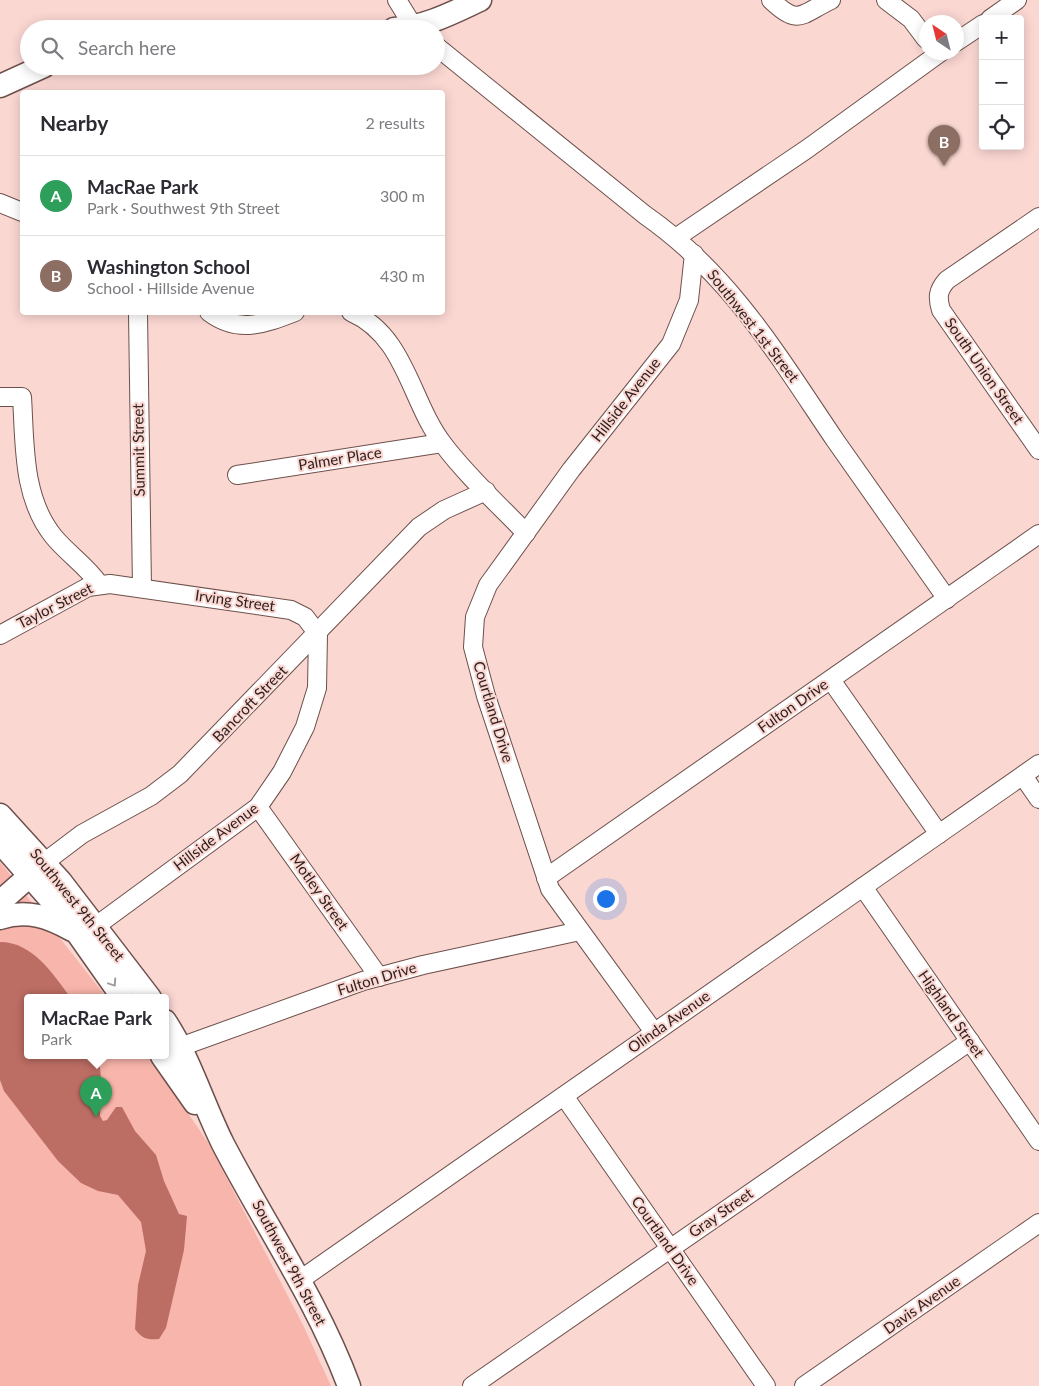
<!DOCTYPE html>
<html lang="en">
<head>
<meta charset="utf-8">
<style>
	:root { --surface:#fff; --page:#f2f2f3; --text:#2b2b33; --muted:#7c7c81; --line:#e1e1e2; --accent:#b45309 }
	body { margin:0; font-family:Lato,sans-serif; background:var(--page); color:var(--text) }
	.controls { position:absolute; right:15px; top:15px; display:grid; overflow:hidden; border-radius:5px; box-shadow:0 2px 12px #0003 }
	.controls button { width:45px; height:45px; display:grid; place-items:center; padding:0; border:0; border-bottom:1px solid var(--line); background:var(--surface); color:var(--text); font:25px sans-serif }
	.compass { position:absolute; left:919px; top:15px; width:45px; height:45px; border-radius:50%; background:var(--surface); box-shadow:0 2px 12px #0003; rotate:325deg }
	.you { position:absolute; left:605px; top:898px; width:18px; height:18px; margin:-12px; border:4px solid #fff; border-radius:50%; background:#1a73e8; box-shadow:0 0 0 8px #1a73e833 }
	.badge { display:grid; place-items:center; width:32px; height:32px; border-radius:50%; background:var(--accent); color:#fff; font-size:16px; font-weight:700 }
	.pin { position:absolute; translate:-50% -41px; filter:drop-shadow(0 1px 2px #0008) }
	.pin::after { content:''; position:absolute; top:26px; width:18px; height:15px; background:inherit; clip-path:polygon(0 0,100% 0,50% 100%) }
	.popup { position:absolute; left:24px; top:994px; width:145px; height:65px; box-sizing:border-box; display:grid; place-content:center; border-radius:5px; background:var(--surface); filter:drop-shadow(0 1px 4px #0005); font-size:16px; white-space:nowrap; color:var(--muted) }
	.popup b { font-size:19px; color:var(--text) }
	.popup::after { content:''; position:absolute; left:50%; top:100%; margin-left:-10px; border:10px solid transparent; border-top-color:var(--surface) }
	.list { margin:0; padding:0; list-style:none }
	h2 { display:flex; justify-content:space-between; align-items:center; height:65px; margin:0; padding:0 20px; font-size:21px }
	h2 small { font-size:16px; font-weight:400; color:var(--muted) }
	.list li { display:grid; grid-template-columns:32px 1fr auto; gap:15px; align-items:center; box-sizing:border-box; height:80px; padding:0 20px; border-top:1px solid var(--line) }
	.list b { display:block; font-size:19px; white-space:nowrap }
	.list p { margin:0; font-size:16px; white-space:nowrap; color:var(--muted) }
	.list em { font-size:16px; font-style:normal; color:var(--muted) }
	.icon { flex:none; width:28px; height:28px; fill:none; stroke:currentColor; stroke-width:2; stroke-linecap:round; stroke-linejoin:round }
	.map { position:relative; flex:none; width:1039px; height:1386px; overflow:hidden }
	.search { position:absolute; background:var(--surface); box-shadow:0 2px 12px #0003; left:20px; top:20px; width:425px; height:55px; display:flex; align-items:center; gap:12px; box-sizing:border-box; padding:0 18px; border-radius:28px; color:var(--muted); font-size:19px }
	.panel { position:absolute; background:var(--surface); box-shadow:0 2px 12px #0003; left:20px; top:90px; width:425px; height:225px; border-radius:5px }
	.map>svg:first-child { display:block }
	.green { fill:#f8b5ab }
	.water { fill:#bd6e64 }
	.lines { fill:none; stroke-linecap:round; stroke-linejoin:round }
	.minor-casing { stroke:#6d504b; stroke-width:20 }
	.major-casing { stroke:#6d504b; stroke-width:25 }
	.minor { stroke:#fff; stroke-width:18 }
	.major { stroke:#fff; stroke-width:22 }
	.oneway { stroke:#a19c9b }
	.labels { text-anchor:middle; stroke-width:4; stroke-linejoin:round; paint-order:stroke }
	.street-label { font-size:15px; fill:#2f2220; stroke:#fbd7d2 }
</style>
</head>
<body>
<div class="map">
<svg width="1039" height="1386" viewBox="0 0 1039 1386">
	<rect width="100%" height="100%" fill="#fbd7d2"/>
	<path class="green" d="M0,862L107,998H27V1056H149L209,1144L303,1325L331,1386H0Z"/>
	<path class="water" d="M0,942C33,942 53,974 71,998H27V1056H99L101,1079L100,1116L103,1121L107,1120L116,1107H122L135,1131L156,1155L164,1181L179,1214L187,1216L184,1250L166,1328L159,1339C148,1340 142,1339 135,1329L138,1285L146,1251L141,1222L118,1195L98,1191L81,1183L58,1161L4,1091L0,1080Z"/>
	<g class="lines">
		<defs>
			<g id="minor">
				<path d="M397,0L415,29"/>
				<path d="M771,0C799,27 801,14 831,0"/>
				<path d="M886,0L911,19L926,39"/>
				<path d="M990,19L1017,0"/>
				<path d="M956,42L983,24"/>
				<path d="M436,46L645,215C731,275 778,356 835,440C872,493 910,546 947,599"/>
				<path d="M0,203L22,212"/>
				<path d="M1039,217L947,280C938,290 937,297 941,310L1039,450"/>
				<path d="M677,237L807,149L941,52"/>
				<path d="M209,312C238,334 264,324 295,312"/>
				<path d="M351,312C406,336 410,401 443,444C467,476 498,504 526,533"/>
				<path d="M138,313L142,588"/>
				<path d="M0,397H22C25,444 22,498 54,537C68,554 87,566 99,584"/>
				<path d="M237,475L442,443"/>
				<path d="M0,635L88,587L110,584L291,610L305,617L318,634L317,688L305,727L282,772L258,807L96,926"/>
				<path d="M831,680L939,834"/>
				<path d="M1023,776L1039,799"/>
				<path d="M258,807L379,977"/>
				<path d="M45,862L82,834L151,796L180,774L419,527L444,510L486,491"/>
				<path d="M546,878L1039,534"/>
				<path d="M863,887L1039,1141"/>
				<path d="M654,1032L550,889L486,696L473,647L475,617L488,585L571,470L671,344L689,300L694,254"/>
				<path d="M180,1047L363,981L423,965L580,931"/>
				<path d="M564,1096L766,1386"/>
				<path d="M300,1280L1039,764"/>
				<path d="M472,1386L970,1041"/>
				<path d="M804,1386L1039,1223"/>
			</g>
			<g id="major">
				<path d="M394,29C426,27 452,13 480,0"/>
				<path d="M0,86L44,66"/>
				<path d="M0,815L61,882L150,998"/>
				<path d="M0,842L66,917L123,998"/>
				<path d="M0,902L42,865"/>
				<path d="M0,918C27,909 49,917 72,930"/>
				<path d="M165,1021C190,1059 203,1104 223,1144C265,1225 317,1300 349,1386"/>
				<path d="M162,1056L195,1103"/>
			</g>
		</defs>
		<use href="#minor" class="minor-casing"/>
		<use href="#major" class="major-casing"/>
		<use href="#minor" class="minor"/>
		<use href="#major" class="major"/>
	</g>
	<defs><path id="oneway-chevron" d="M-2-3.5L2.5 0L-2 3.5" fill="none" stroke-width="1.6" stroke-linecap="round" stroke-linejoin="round" transform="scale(1.25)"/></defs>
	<use class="oneway" href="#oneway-chevron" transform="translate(113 983) rotate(56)"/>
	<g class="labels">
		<g class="street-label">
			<text transform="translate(753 326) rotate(52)" y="5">Southwest 1st Street</text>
			<text transform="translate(984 371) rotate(55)" y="5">South Union Street</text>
			<text transform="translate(626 400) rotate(-52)" y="5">Hillside Avenue</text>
			<text transform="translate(139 450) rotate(-91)" y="5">Summit Street</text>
			<text transform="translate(340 459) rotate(-9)" y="5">Palmer Place</text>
			<text transform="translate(235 601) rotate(8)" y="5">Irving Street</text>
			<text transform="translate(55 606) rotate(-27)" y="5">Taylor Street</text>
			<text transform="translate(250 704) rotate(-46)" y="5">Bancroft Street</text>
			<text transform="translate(793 706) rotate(-35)" y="5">Fulton Drive</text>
			<text transform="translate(493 712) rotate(73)" y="5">Courtland Drive</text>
			<text transform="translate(216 837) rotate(-37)" y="5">Hillside Avenue</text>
			<text transform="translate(319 892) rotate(55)" y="5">Motley Street</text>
			<text transform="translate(77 905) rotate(51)" y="5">Southwest 9th Street</text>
			<text transform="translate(377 979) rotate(-17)" y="5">Fulton Drive</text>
			<text transform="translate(951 1014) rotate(55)" y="5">Highland Street</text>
			<text transform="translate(669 1022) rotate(-35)" y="5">Olinda Avenue</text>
			<text transform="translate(721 1213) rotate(-35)" y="5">Gray Street</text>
			<text transform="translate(665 1241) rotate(55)" y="5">Courtland Drive</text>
			<text transform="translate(289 1263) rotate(62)" y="5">Southwest 9th Street</text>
			<text transform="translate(922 1305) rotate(-35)" y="5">Davis Avenue</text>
		</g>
	</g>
</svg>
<div class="controls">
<button>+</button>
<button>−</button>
<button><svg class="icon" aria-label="locate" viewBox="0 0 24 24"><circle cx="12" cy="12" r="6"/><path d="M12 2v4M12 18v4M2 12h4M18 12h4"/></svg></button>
</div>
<svg class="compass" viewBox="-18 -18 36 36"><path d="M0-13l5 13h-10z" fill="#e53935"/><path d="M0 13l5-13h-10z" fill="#7c7c81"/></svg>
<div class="you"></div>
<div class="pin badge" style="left:96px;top:1117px;background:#2e9e5b">A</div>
<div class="popup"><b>MacRae Park</b>Park</div>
<div class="pin badge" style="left:944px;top:166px;background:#8d6e63">B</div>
<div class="search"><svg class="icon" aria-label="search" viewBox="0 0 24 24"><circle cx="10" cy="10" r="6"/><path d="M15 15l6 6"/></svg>Search here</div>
<section class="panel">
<h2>Nearby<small>2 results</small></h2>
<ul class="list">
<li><span class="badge" style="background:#2e9e5b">A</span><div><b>MacRae Park</b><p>Park · Southwest 9th Street</p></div><em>300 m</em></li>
<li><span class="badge" style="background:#8d6e63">B</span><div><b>Washington School</b><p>School · Hillside Avenue</p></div><em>430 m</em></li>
</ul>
</section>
</div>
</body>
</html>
